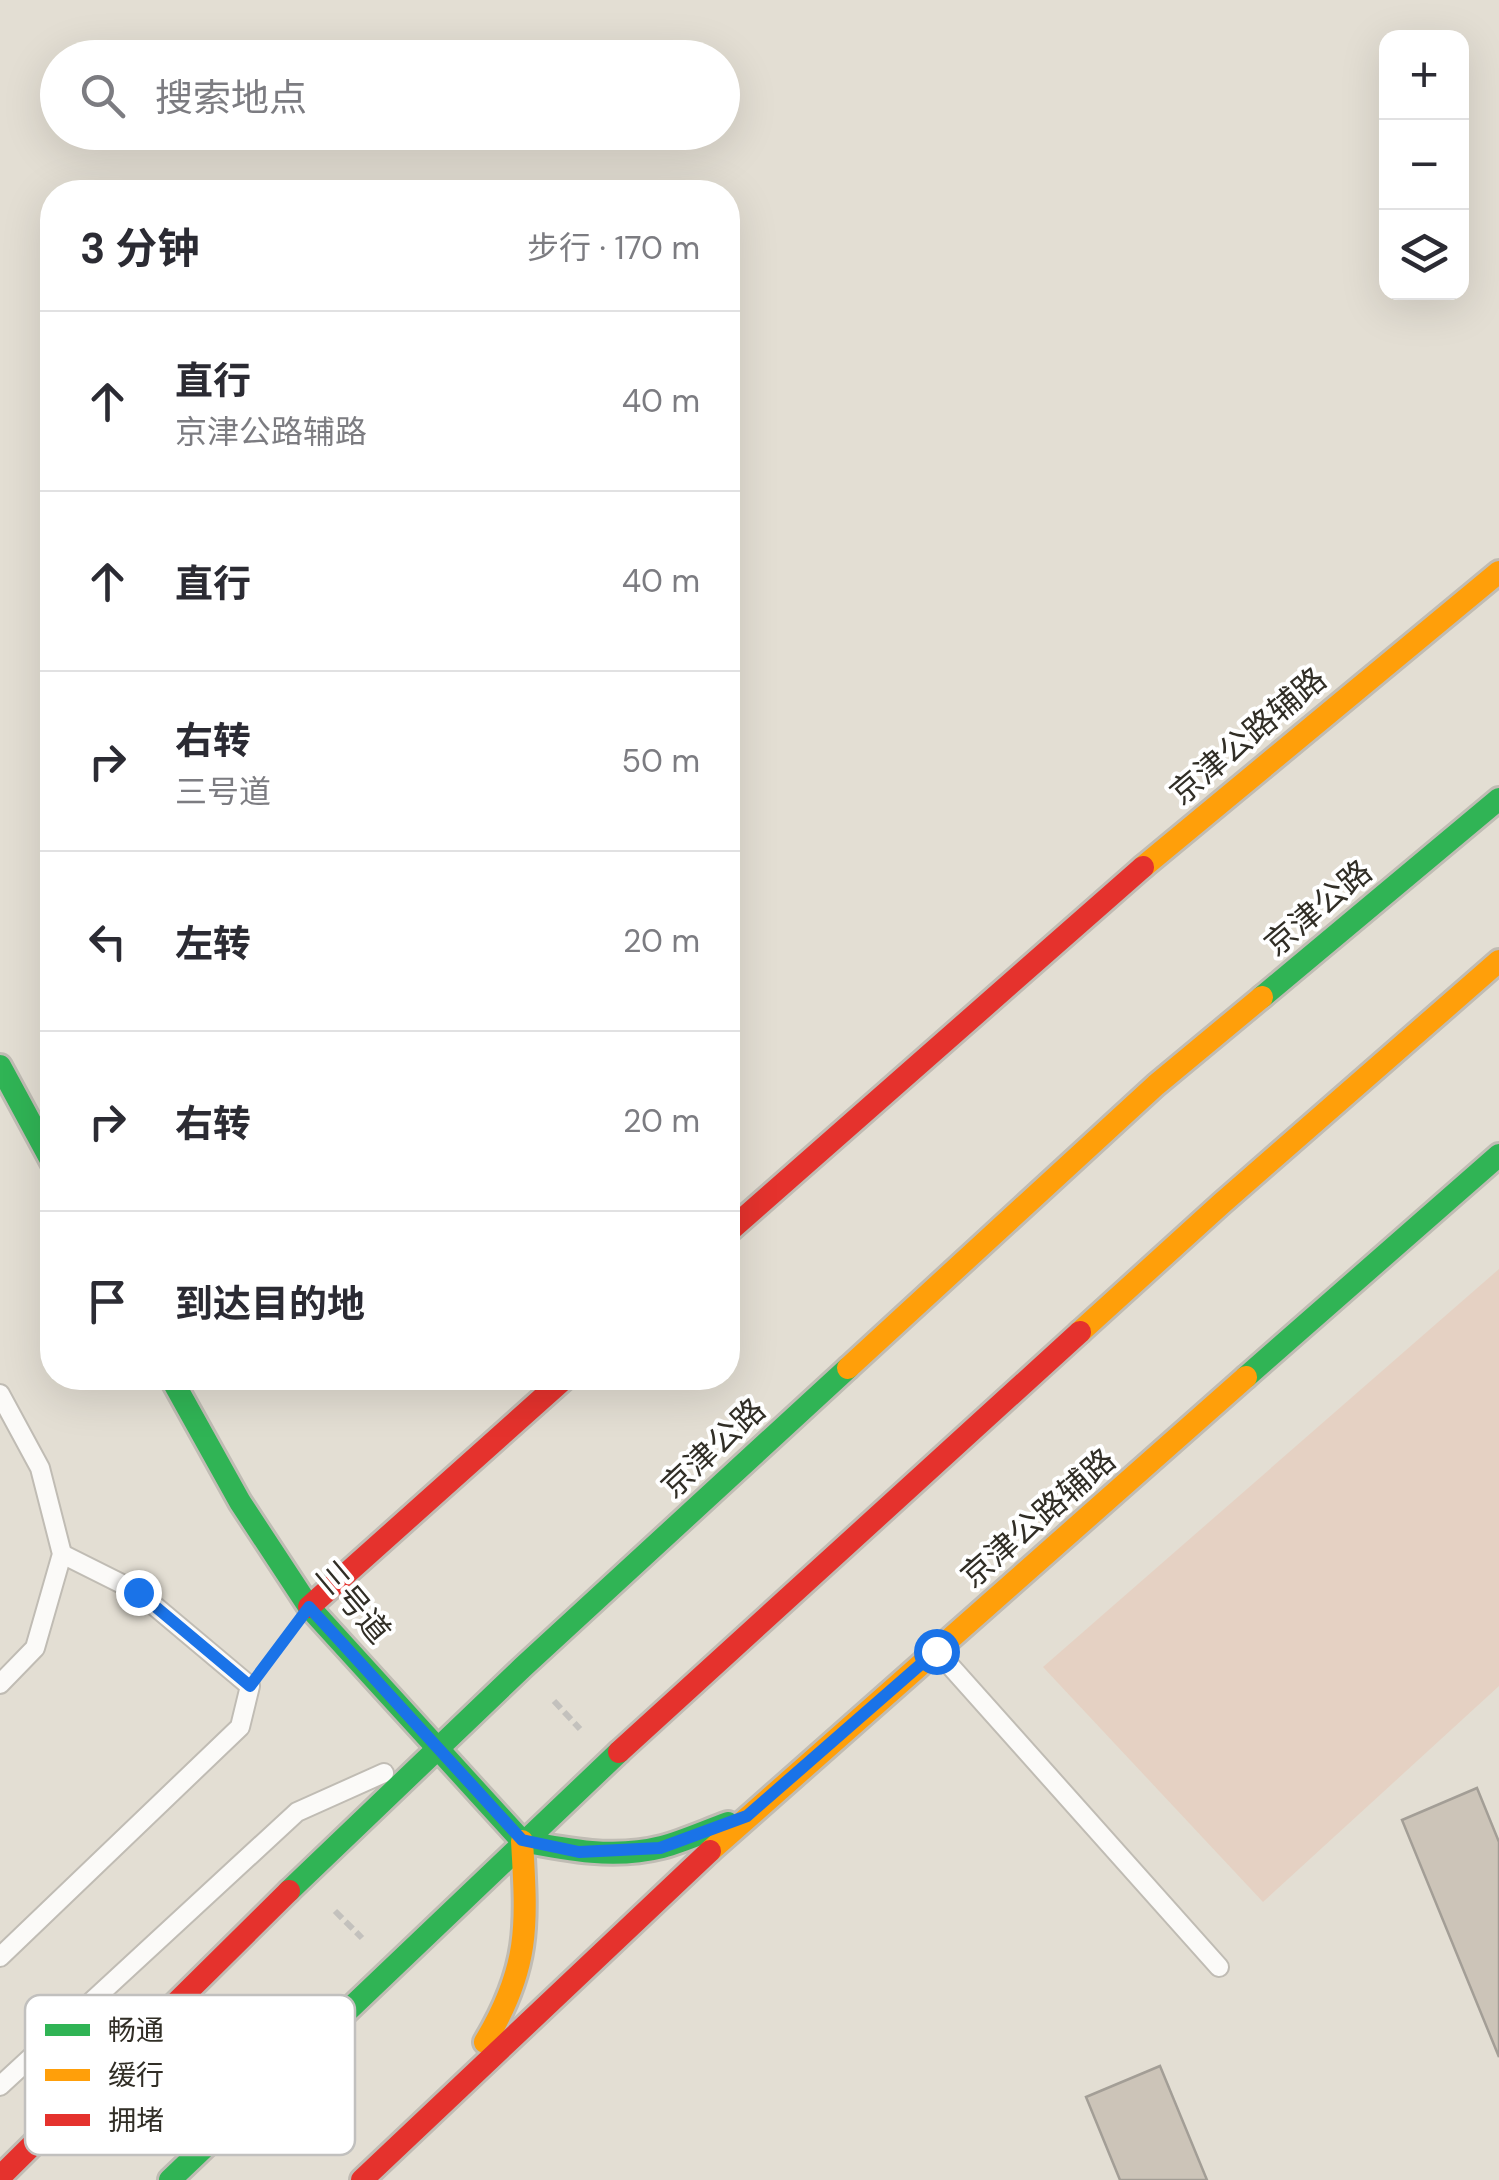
<!DOCTYPE html>
<html lang="zh">
<head>
<meta charset="utf-8">
<style>
	:root { --surface:#fff; --page:#f2f2f3; --text:#2b2b33; --muted:#7c7c81; --line:#e1e1e2 }
	body { margin:0; font-family:"DM Sans","Noto Sans SC",sans-serif; background:var(--page); color:var(--text) }
	.controls { position:absolute; right:30px; top:30px; display:grid; overflow:hidden; border-radius:20px; box-shadow:0 10px 40px #0002 }
	.controls button { width:90px; height:90px; display:grid; place-items:center; padding:0; border:0; border-bottom:2px solid var(--line); background:var(--surface); color:var(--text); font:50px sans-serif }
	.stop { position:absolute; width:30px; height:30px; margin:-22px; border:8px solid #1a73e8; border-radius:50%; background:#fff }
	.stop.end { background:#1a73e8; border-color:#fff; box-shadow:0 2px 10px #0008 }
	.list { margin:0; padding:0; list-style:none }
	h2 { display:flex; justify-content:space-between; align-items:center; height:130px; margin:0; padding:0 40px; font-size:42px }
	h2 small { font-size:32px; font-weight:400; color:var(--muted) }
	.list li { display:grid; grid-template-columns:65px 1fr auto; gap:30px; align-items:center; box-sizing:border-box; height:180px; padding:0 40px; border-top:2px solid var(--line) }
	.list b { display:block; font-size:38px; white-space:nowrap }
	.list p { margin:0; font-size:32px; white-space:nowrap; color:var(--muted) }
	.list em { font-size:32px; font-style:normal; color:var(--muted) }
	.icon { flex:none; width:55px; height:55px; fill:none; stroke:currentColor; stroke-width:2; stroke-linecap:round; stroke-linejoin:round }
	.map { position:relative; flex:none; width:1499px; height:2180px; overflow:hidden }
	.search { position:absolute; background:var(--surface); box-shadow:0 10px 40px #0002; left:40px; top:40px; width:700px; height:110px; display:flex; align-items:center; gap:25px; box-sizing:border-box; padding:0 35px; border-radius:55px; color:var(--muted); font-size:38px }
	.panel { position:absolute; background:var(--surface); box-shadow:0 10px 40px #0002; left:40px; top:180px; width:700px; height:1210px; border-radius:40px }
	.map>svg:first-child { display:block }
	.green { fill:#e5d1c3 }
	.building { fill:#ccc4b8; stroke:#a39e96; stroke-width:2.5 }
	.lines { fill:none; stroke-linecap:round; stroke-linejoin:round }
	.lane-casing { stroke:#c0bcb4; stroke-width:22 }
	.fast-casing { stroke:#c0bcb4; stroke-width:28 }
	.slow-casing { stroke:#c0bcb4; stroke-width:28 }
	.jam-casing { stroke:#c0bcb4; stroke-width:28 }
	.path { stroke:#c3c1bd; stroke-width:6; stroke-dasharray:10 5; stroke-linecap:butt }
	.lane { stroke:#fbfaf8; stroke-width:18 }
	.fast { stroke:#30b455; stroke-width:22 }
	.slow { stroke:#ff9f0a; stroke-width:22 }
	.jam { stroke:#e5322d; stroke-width:22 }
	.route { stroke:#1a73e8; stroke-width:12 }
	.labels { text-anchor:middle; stroke-width:8; stroke-linejoin:round; paint-order:stroke }
	.street-label { font-size:32px; fill:#312e26; stroke:#fff }
	.key { fill:#fff; stroke:#c1c0be; stroke-width:2.5 }
	.key-label { font-size:28px; fill:#312e26 }
</style>
</head>
<body>
<div class="map">
<svg width="1499" height="2180" viewBox="0 0 1499 2180">
	<rect width="100%" height="100%" fill="#e3ded3"/>
	<path class="green" d="M1499,1269V1686L1263,1902L1043,1667Z"/>
	<g class="building">
		<path d="M1477,1788L1499,1842V2057L1402,1820Z"/>
		<path d="M1160,2066L1207,2180H1120L1086,2097Z"/>
	</g>
	<g class="lines">
		<defs>
			<g id="lane">
				<path d="M0,1394L40,1468L62,1554L35,1648L0,1684"/>
				<path d="M937,1651L1219,1967"/>
				<path d="M0,1957L240,1727L250,1686L138,1592L62,1554"/>
				<path d="M0,2086L297,1812L384,1773"/>
			</g>
			<g id="fast">
				<path d="M1262,997L1499,799"/>
				<path d="M0,1066L52,1162"/>
				<path d="M1246,1377L1499,1155"/>
				<path d="M171,1378L240,1502L309,1607L522,1841"/>
				<path d="M522,1841C568,1850 615,1859 662,1847C684,1841 706,1831 728,1823"/>
				<path d="M289,1891L523,1667L848,1368"/>
				<path d="M170,2180L619,1752"/>
			</g>
			<g id="slow">
				<path d="M1143,867L1499,572"/>
				<path d="M1080,1332L1221,1204L1499,961"/>
				<path d="M848,1368L1156,1085L1262,997"/>
				<path d="M710,1851L1246,1377"/>
				<path d="M485,2042C530,1967 527,1925 522,1841"/>
			</g>
			<g id="jam">
				<path d="M728,1232L1143,867"/>
				<path d="M309,1607L565,1378"/>
				<path d="M619,1752L1080,1332"/>
				<path d="M0,2177L289,1891"/>
				<path d="M362,2180L710,1851"/>
			</g>
		</defs>
		<use href="#lane" class="lane-casing"/>
		<use href="#fast" class="fast-casing"/>
		<use href="#slow" class="slow-casing"/>
		<use href="#jam" class="jam-casing"/>
		<g class="path">
			<path d="M266,1665L285,1639"/>
			<path d="M554,1701L580,1729"/>
			<path d="M335,1911L362,1938"/>
		</g>
		<use href="#lane" class="lane"/>
		<use href="#fast" class="fast"/>
		<use href="#slow" class="slow"/>
		<use href="#jam" class="jam"/>
	</g>
	<g class="lines">
		<path class="route" d="M138,1592L250,1686L309,1607L522,1840L579,1852L660,1848L747,1816L936,1651"/>
	</g>
	<g class="labels">
		<g class="street-label">
			<text transform="translate(1248 736) rotate(-40)" y="11">京津公路辅路</text>
			<text transform="translate(1318 908) rotate(-40)" y="11">京津公路</text>
			<text transform="translate(713 1448) rotate(-43)" y="11">京津公路</text>
			<text transform="translate(1038 1518) rotate(-41)" y="11">京津公路辅路</text>
			<text transform="translate(353 1602) rotate(50)" y="11">三号道</text>
		</g>
	</g>
	<rect x="25" y="1995" width="330" height="160" rx="15" class="key"/>
	<rect x="45" y="2024" width="45" height="12" fill="#30b455"/>
	<rect x="45" y="2069" width="45" height="12" fill="#ff9f0a"/>
	<rect x="45" y="2114" width="45" height="12" fill="#e5322d"/>
	<g class="key-label">
		<text x="108" y="2040">畅通</text>
		<text x="108" y="2085">缓行</text>
		<text x="108" y="2130">拥堵</text>
	</g>
</svg>
<div class="controls">
<button>+</button>
<button>−</button>
<button><svg class="icon" aria-label="layers" viewBox="0 0 24 24"><path d="M12 4l9 5-9 5-9-5zM3 14l9 5 9-5"/></svg></button>
</div>
<div class="stop" style="left:936px;top:1651px"></div>
<div class="stop end" style="left:138px;top:1592px"></div>
<div class="search"><svg class="icon" aria-label="search" viewBox="0 0 24 24"><circle cx="10" cy="10" r="6"/><path d="M15 15l6 6"/></svg>搜索地点</div>
<section class="panel">
<h2>3 分钟<small>步行 · 170 m</small></h2>
<ul class="list">
<li><svg class="icon" aria-label="ahead" viewBox="0 0 24 24"><path d="M12 20V5M6 11l6-6 6 6"/></svg><div><b>直行</b><p>京津公路辅路</p></div><em>40 m</em></li>
<li><svg class="icon" aria-label="ahead" viewBox="0 0 24 24"><path d="M12 20V5M6 11l6-6 6 6"/></svg><div><b>直行</b></div><em>40 m</em></li>
<li><svg class="icon" aria-label="right" viewBox="0 0 24 24"><path d="M7 20v-9h11M14 6l5 5-5 5"/></svg><div><b>右转</b><p>三号道</p></div><em>50 m</em></li>
<li><svg class="icon" aria-label="left" viewBox="0 0 24 24"><path d="M17 20v-9H6M10 6l-5 5 5 5"/></svg><div><b>左转</b></div><em>20 m</em></li>
<li><svg class="icon" aria-label="right" viewBox="0 0 24 24"><path d="M7 20v-9h11M14 6l5 5-5 5"/></svg><div><b>右转</b></div><em>20 m</em></li>
<li><svg class="icon" aria-label="arrive" viewBox="0 0 24 24"><path d="M6 21V4h12l-3 4 3 4H6"/></svg><div><b>到达目的地</b></div></li>
</ul>
</section>
</div>
</body>
</html>
